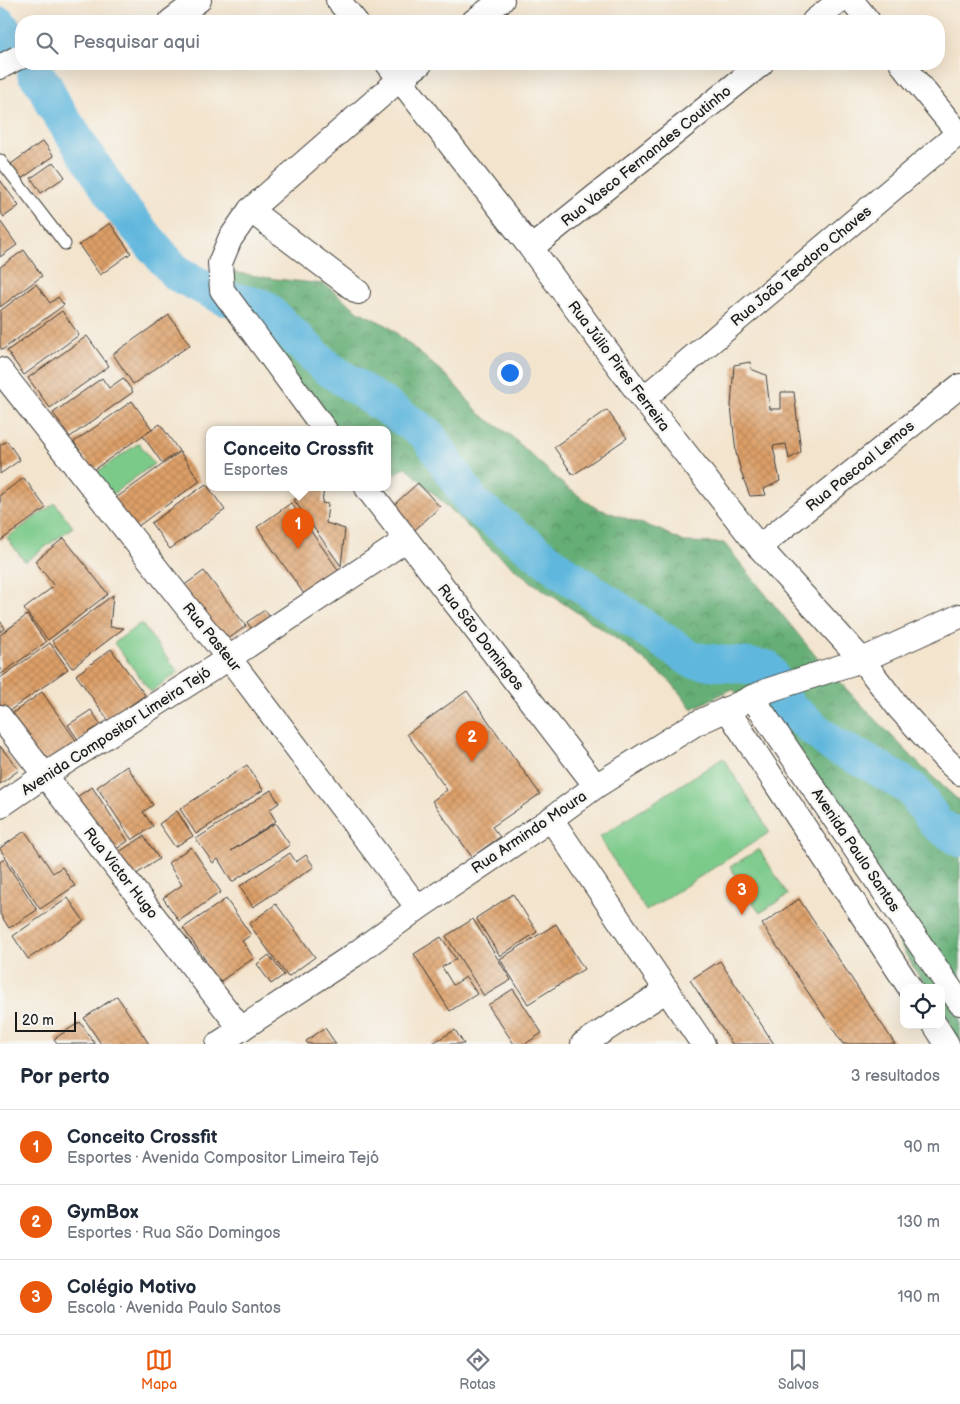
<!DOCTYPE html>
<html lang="pt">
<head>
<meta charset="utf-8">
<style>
	:root { --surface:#fff; --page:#f2f2f3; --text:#1f2937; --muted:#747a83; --line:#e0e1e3; --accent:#ea580c }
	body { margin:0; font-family:"Balsamiq Sans",sans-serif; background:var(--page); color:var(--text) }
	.controls { position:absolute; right:15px; bottom:15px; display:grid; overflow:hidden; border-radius:10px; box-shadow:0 5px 20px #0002 }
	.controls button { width:45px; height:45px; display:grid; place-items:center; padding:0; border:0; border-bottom:1px solid var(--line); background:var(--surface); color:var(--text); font:25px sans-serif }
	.scale { position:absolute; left:15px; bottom:12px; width:61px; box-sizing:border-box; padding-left:5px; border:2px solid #1c1c1c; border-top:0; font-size:14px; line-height:18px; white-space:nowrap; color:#1c1c1c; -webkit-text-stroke:4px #f6f6f2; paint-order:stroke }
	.you { position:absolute; left:509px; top:372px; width:18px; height:18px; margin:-12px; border:4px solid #fff; border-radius:50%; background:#1a73e8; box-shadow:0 0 0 8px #1a73e833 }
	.badge { display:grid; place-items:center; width:32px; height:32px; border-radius:50%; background:var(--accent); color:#fff; font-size:16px; font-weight:700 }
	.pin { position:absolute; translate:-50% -41px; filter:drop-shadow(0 1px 2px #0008) }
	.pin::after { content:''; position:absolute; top:26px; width:18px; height:15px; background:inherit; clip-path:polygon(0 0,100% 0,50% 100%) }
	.popup { position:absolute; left:206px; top:426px; width:185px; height:65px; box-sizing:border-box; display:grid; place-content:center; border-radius:10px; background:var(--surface); filter:drop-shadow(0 1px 4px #0005); font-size:16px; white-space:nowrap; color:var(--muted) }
	.popup b { font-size:19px; color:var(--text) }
	.popup::after { content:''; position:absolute; left:50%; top:100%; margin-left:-10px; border:10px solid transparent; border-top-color:var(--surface) }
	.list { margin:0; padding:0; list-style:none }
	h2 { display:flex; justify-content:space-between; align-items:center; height:65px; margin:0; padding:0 20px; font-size:21px }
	h2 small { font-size:16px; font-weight:400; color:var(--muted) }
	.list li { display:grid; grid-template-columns:32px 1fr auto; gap:15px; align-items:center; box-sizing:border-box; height:75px; padding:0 20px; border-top:1px solid var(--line) }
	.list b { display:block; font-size:19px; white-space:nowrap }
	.list p { margin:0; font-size:16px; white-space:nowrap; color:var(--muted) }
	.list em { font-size:16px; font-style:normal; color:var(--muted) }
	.icon { flex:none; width:28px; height:28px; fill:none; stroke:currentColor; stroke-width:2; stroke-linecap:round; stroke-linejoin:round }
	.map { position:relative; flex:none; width:960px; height:1044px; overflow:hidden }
	.search { position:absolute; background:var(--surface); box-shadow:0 5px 20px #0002; left:15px; right:15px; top:15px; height:55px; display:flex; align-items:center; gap:12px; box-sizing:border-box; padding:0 18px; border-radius:20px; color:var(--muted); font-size:19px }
	.sheet { height:290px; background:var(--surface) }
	nav { display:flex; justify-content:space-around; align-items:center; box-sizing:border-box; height:70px; border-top:1px solid var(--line); background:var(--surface); font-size:14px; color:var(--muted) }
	nav a { display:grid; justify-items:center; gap:2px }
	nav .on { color:var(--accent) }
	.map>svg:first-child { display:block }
	.grass { fill:#7cca8a; stroke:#4c7353 }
	.forest { fill:url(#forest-crowns); stroke:#406549 }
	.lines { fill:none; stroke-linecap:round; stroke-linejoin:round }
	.river { stroke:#60b7dd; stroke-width:36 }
	.building { fill:url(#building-cross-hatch) }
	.service-casing { stroke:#3c3a37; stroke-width:13 }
	.minor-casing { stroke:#3c3a37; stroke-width:26 }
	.service { stroke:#fff; stroke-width:11 }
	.minor { stroke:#fff; stroke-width:24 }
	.labels { text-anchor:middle; stroke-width:5; stroke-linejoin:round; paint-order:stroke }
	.street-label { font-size:15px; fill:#1c1c1c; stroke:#f6f6f2 }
</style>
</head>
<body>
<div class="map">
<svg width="960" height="1044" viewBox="0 0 960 1044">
	<defs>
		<pattern id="forest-crowns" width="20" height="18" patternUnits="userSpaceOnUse" patternTransform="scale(1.25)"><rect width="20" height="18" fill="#65ae76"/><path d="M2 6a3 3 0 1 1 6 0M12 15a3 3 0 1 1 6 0" fill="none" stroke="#528d60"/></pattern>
		<pattern id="building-cross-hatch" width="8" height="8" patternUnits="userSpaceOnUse" patternTransform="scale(1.25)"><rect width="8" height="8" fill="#dc9f68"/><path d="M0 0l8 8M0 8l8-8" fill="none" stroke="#bc885a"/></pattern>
	</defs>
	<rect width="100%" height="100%" fill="#f6f6f2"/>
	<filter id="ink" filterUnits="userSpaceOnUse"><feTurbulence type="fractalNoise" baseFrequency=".02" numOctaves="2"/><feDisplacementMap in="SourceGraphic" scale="10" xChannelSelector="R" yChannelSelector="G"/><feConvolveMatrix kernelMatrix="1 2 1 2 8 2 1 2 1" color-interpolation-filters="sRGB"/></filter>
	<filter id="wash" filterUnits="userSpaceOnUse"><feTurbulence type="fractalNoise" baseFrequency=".0096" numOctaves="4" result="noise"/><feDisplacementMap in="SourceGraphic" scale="20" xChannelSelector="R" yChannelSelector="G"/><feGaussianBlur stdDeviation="1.12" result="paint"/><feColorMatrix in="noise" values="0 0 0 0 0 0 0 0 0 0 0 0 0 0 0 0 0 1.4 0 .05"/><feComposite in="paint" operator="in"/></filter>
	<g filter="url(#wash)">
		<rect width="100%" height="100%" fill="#f3e4cd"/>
		<g class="grass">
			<path d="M139,443L154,464L107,498L91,476Z"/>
			<path d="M55,503L73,527L25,562L7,538Z"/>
			<path d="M141,623L178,672L151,692L114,643Z"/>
			<path d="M723,758L770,832L646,911L599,837Z"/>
			<path d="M759,849L788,895L760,913L730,867Z"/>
		</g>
		<path class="forest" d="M231,272L276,279L324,284L358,311L388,326L449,378L480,414L510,435L565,486L596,508L660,530L683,542L724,543L823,665L922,767L956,798L960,800V1044L941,1014V988H926L760,711L732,689L692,709L671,682L627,646L530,581L491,549L406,467L387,479V430H319L236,320Z"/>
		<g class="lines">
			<g class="river">
				<path d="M0,25L11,42"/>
				<path d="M35,73L45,86L53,104L121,208L177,274L225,298"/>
				<path d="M237,301L263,307L326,367L427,434L474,505L567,575L692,660L766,668L788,707L833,745L873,765L912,789L937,824L960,839"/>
			</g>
		</g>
		<g id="blocks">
			<g class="building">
				<path d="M43,141L54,156L21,179L11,164Z"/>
				<path d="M54,162L65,177L41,193L31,178Z"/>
				<path d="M0,180L19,206L4,217L0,212Z"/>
				<path d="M0,221L17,245L0,257Z"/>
				<path d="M110,223L131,253L100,275L79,245Z"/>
				<path d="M24,250L42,276L0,307V267Z"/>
				<path d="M36,284L50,303L58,297L64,305L2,350L0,347V311Z"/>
				<path d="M62,311L79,335L24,375L7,351Z"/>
				<path d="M169,315L190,345L133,384L113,354Z"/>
				<path d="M87,336L109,366L50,408L28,378Z"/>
				<path d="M750,362L751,369L766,375L770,409H781V392H794L801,452L789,459L786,444L773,446L780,481L764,489L766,495L750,496L742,475L736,453L731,406L734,365Z"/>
				<path d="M102,378L109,388L123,378L133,392L70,437L53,413Z"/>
				<path d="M132,401L152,429L93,470L74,442Z"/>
				<path d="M607,410L627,438L573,475L554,447Z"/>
				<path d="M160,424L179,451L162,463L143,436Z"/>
				<path d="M7,441L20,460L0,474V445Z"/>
				<path d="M180,452L200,481L130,532L109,503Z"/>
				<path d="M24,478L46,508L0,541V495Z"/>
				<path d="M418,483L440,507L408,536L386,512Z"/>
				<path d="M206,484L225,510L170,549L151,523Z"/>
				<path d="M311,488H324L322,503L328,504L326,523L345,529L341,566L294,500Z"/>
				<path d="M291,503L339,571L304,594L257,527Z"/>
				<path d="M64,538L108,594L48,640L24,609L54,586L35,561Z"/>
				<path d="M204,571L246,626L220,645L179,589Z"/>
				<path d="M113,595L110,627L124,628L72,668L52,641Z"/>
				<path d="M265,610L273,622L255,634L247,622Z"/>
				<path d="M27,615L46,642L0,675V635Z"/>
				<path d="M0,621L5,628L0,632Z"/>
				<path d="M50,643L68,669L2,716L0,713V678Z"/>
				<path d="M111,649L145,695L109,721L76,675Z"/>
				<path d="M467,691L540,794L492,827L500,837L472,857L432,801L447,790L407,734Z"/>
				<path d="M42,692L80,746L46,770L7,717Z"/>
				<path d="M91,710L101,725L79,741L68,725Z"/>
				<path d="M0,746L19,770L0,784Z"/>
				<path d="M247,765L263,790L196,834L180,809Z"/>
				<path d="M127,766L153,805L143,812L153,826L132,840L97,787Z"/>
				<path d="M92,787L128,841L109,854L72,800Z"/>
				<path d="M271,790L279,803L269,810L276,821L231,851L275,823L290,845L232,882L218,859L213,863L196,839Z"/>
				<path d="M177,811L193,836L175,847L159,824Z"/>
				<path d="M25,831L53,873L62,867L75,886L40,909L0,849V848Z"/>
				<path d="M144,836L159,859L129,879L113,856Z"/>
				<path d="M191,847L221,892L179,921L163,898L182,885L168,863Z"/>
				<path d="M290,853L296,862L306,855L314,867L253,907L240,886Z"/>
				<path d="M4,859L37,910L9,928L0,914V862Z"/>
				<path d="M513,894L537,932L500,956L476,918Z"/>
				<path d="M68,898L84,921L28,959L13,936Z"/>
				<path d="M226,899L251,935L242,941L254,958L215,985L200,964L206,961L183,928Z"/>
				<path d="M799,899L895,1044H843L762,924Z"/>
				<path d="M276,904L315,957L288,977L249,924Z"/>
				<path d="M473,919L511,980L484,996L446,936Z"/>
				<path d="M556,924L584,969L528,1004L500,959Z"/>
				<path d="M441,937L456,959L442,967L453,985L466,977L477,994L450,1011L414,954Z"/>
				<path d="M269,955L284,975L271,984L257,964Z"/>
				<path d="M720,961L774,1044H732L690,980Z"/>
				<path d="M513,989L542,1033L525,1044H514L488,1005Z"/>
				<path d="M117,996L149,1044H101L84,1018Z"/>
				<path d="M80,1022L95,1044H58L54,1039Z"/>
				<path d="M325,1028L336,1044H308L306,1041Z"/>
				<path d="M455,1030L464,1044H431Z"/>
			</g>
		</g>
	</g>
	<g filter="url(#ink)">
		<use href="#blocks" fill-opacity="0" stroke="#3c3a37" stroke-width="1"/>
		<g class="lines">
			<defs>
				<path id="service" d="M0,160L65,244"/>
				<g id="minor">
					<path d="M338,0L355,21"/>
					<path d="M851,0L868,21"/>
					<path d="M171,21L199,0"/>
					<path d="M474,21L502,0"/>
					<path d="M814,21L841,0"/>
					<path d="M388,64L531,248L643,399L759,547L862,660L899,708L946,760L960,773"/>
					<path d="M902,64L960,135"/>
					<path d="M0,67L17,58L21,57"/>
					<path d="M250,210L358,292"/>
					<path d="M531,248L761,64"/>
					<path d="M0,370L198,621L229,658L418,908"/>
					<path d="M643,399L960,132"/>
					<path d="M325,430L222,290L220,263L230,239L250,210L400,79L420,64"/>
					<path d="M367,488L596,786"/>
					<path d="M759,547L960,386"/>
					<path d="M752,697L960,1003"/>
					<path d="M727,709L910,988"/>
					<path d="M0,717L241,1029"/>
					<path d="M0,806L45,775L229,658L406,540"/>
					<path d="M551,819L703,1044"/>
					<path d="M935,1025L947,1044"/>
					<path d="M218,1044L354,955L418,908L551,819L596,786L695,724L769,690L862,660L960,616"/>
					<path d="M583,1044L667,990"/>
				</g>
			</defs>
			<use href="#service" class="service-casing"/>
			<use href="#minor" class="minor-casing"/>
			<use href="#service" class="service"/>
			<use href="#minor" class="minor"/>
		</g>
	</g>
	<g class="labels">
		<g class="street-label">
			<text transform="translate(646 156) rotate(-39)" y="5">Rua Vasco Fernandes Coutinho</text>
			<text transform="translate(801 266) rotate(-40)" y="5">Rua João Teodoro Chaves</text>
			<text transform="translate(619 366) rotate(53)" y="5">Rua Júlio Pires Ferreira</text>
			<text transform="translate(860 466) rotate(-39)" y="5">Rua Pascoal Lemos</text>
			<text transform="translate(212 637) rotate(51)" y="5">Rua Pasteur</text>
			<text transform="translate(481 637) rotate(52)" y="5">Rua São Domingos</text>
			<text transform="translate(116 731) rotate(-33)" y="5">Avenida Compositor Limeira Tejó</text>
			<text transform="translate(529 832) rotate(-34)" y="5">Rua Armindo Moura</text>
			<text transform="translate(856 850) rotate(56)" y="5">Avenida Paulo Santos</text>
			<text transform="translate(121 873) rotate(52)" y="5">Rua Victor Hugo</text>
		</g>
	</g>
</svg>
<div class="controls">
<button><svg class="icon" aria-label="locate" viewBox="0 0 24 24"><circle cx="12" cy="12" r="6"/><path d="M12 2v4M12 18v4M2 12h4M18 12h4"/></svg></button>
</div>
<div class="scale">20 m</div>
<div class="you"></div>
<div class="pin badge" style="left:298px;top:549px">1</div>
<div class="popup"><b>Conceito Crossfit</b>Esportes</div>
<div class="pin badge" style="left:472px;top:762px">2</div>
<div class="pin badge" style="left:742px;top:915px">3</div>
<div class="search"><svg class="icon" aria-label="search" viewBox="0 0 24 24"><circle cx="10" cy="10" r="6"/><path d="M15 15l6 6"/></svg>Pesquisar aqui</div>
</div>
<section class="sheet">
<h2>Por perto<small>3 resultados</small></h2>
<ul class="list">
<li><span class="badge">1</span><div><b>Conceito Crossfit</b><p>Esportes · Avenida Compositor Limeira Tejó</p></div><em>90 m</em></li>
<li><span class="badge">2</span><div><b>GymBox</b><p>Esportes · Rua São Domingos</p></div><em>130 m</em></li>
<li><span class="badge">3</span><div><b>Colégio Motivo</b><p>Escola · Avenida Paulo Santos</p></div><em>190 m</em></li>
</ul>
</section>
<nav>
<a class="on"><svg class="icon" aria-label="map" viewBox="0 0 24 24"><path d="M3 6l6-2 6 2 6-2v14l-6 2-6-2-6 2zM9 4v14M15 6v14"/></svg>Mapa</a>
<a><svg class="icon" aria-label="directions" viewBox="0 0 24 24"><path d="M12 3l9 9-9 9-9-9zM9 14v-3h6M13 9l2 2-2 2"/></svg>Rotas</a>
<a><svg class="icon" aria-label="saved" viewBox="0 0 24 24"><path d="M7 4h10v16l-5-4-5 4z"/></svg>Salvos</a>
</nav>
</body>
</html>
